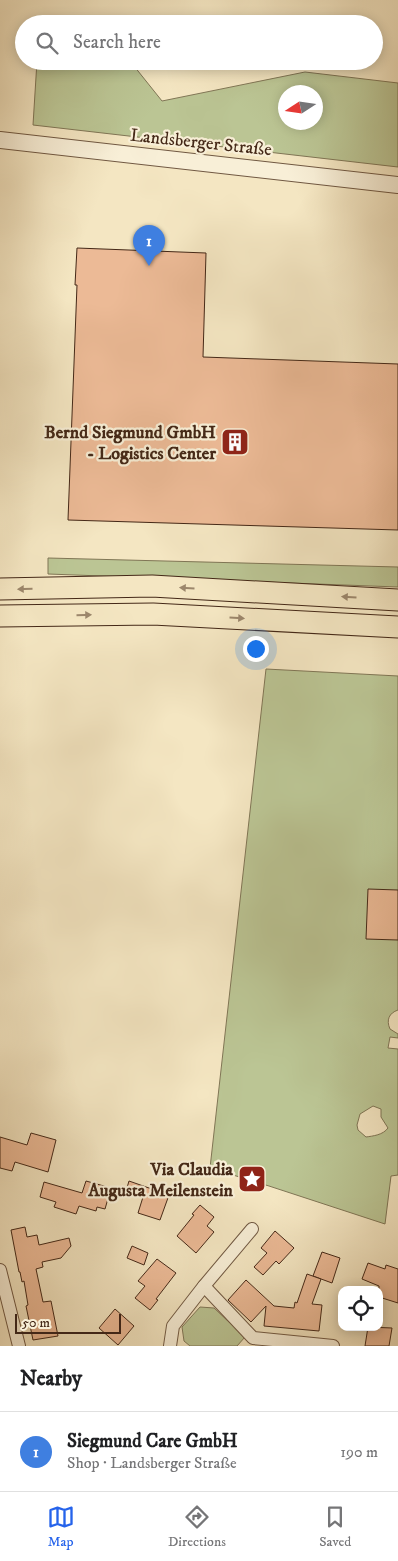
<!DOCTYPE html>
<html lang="en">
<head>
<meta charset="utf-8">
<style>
	:root { --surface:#fff; --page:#f2f2f2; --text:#202124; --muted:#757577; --line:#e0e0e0; --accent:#2563eb }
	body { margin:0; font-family:"IM FELL DW Pica",serif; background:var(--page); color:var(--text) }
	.controls { position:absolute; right:15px; bottom:15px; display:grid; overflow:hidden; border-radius:10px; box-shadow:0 2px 12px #0003 }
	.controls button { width:45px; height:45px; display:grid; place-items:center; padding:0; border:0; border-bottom:1px solid var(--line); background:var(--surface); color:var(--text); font:25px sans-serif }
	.compass { position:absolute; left:278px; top:85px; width:45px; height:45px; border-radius:50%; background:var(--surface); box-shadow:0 2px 12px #0003; rotate:258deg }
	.scale { position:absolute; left:15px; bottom:12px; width:106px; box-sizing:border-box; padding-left:5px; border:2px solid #442817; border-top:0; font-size:14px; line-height:18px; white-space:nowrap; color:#442817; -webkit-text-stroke:4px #f8efd7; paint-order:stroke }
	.you { position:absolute; left:255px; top:648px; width:18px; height:18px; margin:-12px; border:4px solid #fff; border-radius:50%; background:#1a73e8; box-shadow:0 0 0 8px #1a73e833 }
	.badge { display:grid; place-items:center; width:32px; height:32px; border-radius:50%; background:var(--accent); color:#fff; font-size:16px; font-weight:700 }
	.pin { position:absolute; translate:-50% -41px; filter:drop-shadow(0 1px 2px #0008) }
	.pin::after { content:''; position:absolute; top:26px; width:18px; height:15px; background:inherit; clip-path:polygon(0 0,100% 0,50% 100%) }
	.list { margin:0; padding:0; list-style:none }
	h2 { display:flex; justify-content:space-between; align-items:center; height:65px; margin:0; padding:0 20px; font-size:21px }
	h2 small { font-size:16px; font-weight:400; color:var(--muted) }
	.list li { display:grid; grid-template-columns:32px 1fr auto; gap:15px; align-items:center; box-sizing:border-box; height:80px; padding:0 20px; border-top:1px solid var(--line) }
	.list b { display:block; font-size:19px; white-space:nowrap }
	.list p { margin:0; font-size:16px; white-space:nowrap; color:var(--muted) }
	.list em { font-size:16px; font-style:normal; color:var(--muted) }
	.icon { flex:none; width:28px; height:28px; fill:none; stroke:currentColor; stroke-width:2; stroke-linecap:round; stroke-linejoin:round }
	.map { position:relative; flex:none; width:398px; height:1346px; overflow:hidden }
	.search { position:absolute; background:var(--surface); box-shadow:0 2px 12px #0003; left:15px; right:15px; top:15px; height:55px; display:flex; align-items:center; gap:12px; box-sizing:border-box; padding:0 18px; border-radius:28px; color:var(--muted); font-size:19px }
	.sheet { height:145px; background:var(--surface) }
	nav { display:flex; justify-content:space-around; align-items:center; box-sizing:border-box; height:70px; border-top:1px solid var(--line); background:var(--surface); font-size:14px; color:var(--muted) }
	nav a { display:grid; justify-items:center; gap:2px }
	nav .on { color:var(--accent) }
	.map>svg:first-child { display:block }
	.green { fill:#bbc594; stroke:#807656; fill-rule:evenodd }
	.building { fill:#ecba96; stroke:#442817 }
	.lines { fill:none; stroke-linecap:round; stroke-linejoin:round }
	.minor-casing { stroke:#705842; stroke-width:14 }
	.tertiary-casing { stroke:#705842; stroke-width:18 }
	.trunk-casing { stroke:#442817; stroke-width:23 }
	.minor { stroke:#f8efd7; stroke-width:12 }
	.tertiary { stroke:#f8efd7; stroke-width:16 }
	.trunk { stroke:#f4e6c2; stroke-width:21 }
	.oneway { fill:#9c876c }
	.labels { text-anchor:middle; stroke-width:4.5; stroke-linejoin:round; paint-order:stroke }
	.street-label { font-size:18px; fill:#442817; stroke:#f8efd7 }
	.poi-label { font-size:18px; font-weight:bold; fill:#442817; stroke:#f8efd7; text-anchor:end }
</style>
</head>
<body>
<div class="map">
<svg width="398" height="1346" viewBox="0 0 398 1346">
	<rect width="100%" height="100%" fill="#f4e6c2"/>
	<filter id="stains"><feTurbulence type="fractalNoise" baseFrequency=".004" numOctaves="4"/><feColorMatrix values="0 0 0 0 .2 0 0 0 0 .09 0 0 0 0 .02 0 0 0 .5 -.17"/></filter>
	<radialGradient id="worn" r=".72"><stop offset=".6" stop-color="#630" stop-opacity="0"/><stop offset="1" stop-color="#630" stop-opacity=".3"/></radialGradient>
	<g class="green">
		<path d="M37,61H130L162,101L305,72L398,83V167L33,125ZM286,92H316V122H286Z"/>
		<path d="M48,558L398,567V587L48,574Z"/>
		<path d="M266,669L398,676V1010C389,1013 386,1020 390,1029L398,1034V1038L390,1037L388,1048L398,1049V1175L391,1176L385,1224L269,1186L210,1168ZM373,1106L381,1109V1117L388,1128C383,1135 373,1136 366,1137L358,1130L357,1125L360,1114Z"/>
		<path d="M200,1307L214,1308L245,1337L237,1346H190L184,1341L182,1327Z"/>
	</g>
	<g class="building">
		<path d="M77,248L206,253L203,357L398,364V530L68,520L77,285H75Z"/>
		<path d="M368,889L398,890V940L366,939Z"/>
		<path d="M31,1133L56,1140L48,1172L15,1162L12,1171L0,1168V1137L27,1145Z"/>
		<path d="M86,1181L111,1188L105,1209L97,1207L96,1211L79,1206L76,1214L54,1207L56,1202L40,1197L44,1182L82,1193Z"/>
		<path d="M129,1181L169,1195L160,1220L138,1213L143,1197L126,1191Z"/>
		<path d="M200,1205L214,1217L207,1226L214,1232L196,1253L177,1236L194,1215L192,1214Z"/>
		<path d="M25,1227L27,1237L37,1235L39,1245L69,1238L71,1246L61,1258L42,1262L43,1267L36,1269L43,1302L51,1301L58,1336L33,1340L26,1306L28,1305L24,1281L22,1282L20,1272H19L11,1230Z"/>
		<path d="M275,1231L294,1248L279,1264L276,1261L263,1275L254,1267L267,1253L261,1248Z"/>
		<path d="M132,1246L148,1253L144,1265L127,1258Z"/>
		<path d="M322,1252L340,1258L332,1283L313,1276Z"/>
		<path d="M157,1259L176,1273L156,1299L158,1300L150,1310L135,1298L145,1286L138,1281Z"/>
		<path d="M368,1263L385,1269L386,1265L398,1269V1303L379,1297V1286L362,1279Z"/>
		<path d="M307,1274L321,1279L312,1304L322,1305L319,1331L264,1326L266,1306L251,1322L228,1300L246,1280L274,1306L294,1308L295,1302L297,1303Z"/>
		<path d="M115,1309L134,1326L118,1345L99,1328Z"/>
		<path d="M368,1327L392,1328L389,1346H365Z"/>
	</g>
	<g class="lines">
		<defs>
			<g id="minor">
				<path d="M0,1270L19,1346"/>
				<path d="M204,1286L253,1338L333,1346"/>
				<path d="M170,1346L173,1326L204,1286L252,1229"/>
			</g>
			<path id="tertiary" d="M0,140L398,185"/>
			<g id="trunk">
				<path d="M0,589L152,586L398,600"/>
				<path d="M0,616L153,614L398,627"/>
			</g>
		</defs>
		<use href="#minor" class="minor-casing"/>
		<use href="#tertiary" class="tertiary-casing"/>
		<use href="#trunk" class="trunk-casing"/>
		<use href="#minor" class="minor"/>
		<use href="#tertiary" class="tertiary"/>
		<use href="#trunk" class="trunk"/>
	</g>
	<defs><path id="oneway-solid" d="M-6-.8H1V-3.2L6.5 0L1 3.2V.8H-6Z" transform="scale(1.25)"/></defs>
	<g class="oneway">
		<use href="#oneway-solid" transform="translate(187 588) rotate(-177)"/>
		<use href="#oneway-solid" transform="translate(25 589) rotate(179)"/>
		<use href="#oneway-solid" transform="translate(349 597) rotate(-177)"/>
		<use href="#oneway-solid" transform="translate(84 615) rotate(-1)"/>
		<use href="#oneway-solid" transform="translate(237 618) rotate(3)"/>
	</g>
	<defs>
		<symbol id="building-square" viewBox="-11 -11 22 22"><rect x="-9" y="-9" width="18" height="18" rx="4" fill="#8f2418" stroke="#f8efd7"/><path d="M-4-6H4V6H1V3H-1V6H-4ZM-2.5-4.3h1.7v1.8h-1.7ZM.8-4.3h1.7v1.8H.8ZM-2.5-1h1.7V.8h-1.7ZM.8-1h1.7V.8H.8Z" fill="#fff"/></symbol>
		<symbol id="sight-square" viewBox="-11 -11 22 22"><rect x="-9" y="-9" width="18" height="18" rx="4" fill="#8f2418" stroke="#f8efd7"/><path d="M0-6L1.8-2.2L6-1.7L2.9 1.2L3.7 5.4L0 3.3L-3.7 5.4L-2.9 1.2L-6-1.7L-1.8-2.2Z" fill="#fff"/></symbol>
	</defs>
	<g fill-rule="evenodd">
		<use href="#building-square" x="219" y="426" width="32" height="32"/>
		<use href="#sight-square" x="236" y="1163" width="32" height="32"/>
	</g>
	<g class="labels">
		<g class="street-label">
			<text transform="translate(201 142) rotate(6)" y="6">Landsberger Straße</text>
		</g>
		<g class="poi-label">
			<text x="216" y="438">Bernd Siegmund GmbH<tspan x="216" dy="21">- Logistics Center</tspan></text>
			<text x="233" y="1175">Via Claudia<tspan x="233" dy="21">Augusta Meilenstein</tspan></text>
		</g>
	</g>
	<rect width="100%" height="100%" filter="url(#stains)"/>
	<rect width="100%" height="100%" fill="url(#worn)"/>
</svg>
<div class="controls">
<button><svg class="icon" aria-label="locate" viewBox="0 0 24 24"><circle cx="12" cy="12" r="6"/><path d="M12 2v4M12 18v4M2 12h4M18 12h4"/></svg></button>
</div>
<svg class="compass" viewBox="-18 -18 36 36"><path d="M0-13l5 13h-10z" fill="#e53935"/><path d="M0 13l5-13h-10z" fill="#757577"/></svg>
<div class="scale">50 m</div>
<div class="you"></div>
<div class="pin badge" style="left:149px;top:266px;background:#3f7fe0">1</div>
<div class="search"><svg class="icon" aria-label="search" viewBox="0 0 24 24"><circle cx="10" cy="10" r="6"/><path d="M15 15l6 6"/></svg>Search here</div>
</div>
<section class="sheet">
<h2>Nearby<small></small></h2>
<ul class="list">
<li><span class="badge" style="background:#3f7fe0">1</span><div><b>Siegmund Care GmbH</b><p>Shop · Landsberger Straße</p></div><em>190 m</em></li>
</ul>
</section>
<nav>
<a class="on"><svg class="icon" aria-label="map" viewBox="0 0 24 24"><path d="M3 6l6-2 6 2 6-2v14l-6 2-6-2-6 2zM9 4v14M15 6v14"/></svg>Map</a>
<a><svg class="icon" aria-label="directions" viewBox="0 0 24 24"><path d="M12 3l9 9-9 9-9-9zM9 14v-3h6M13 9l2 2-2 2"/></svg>Directions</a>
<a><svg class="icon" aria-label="saved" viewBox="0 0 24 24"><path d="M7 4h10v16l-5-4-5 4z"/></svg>Saved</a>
</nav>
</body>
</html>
